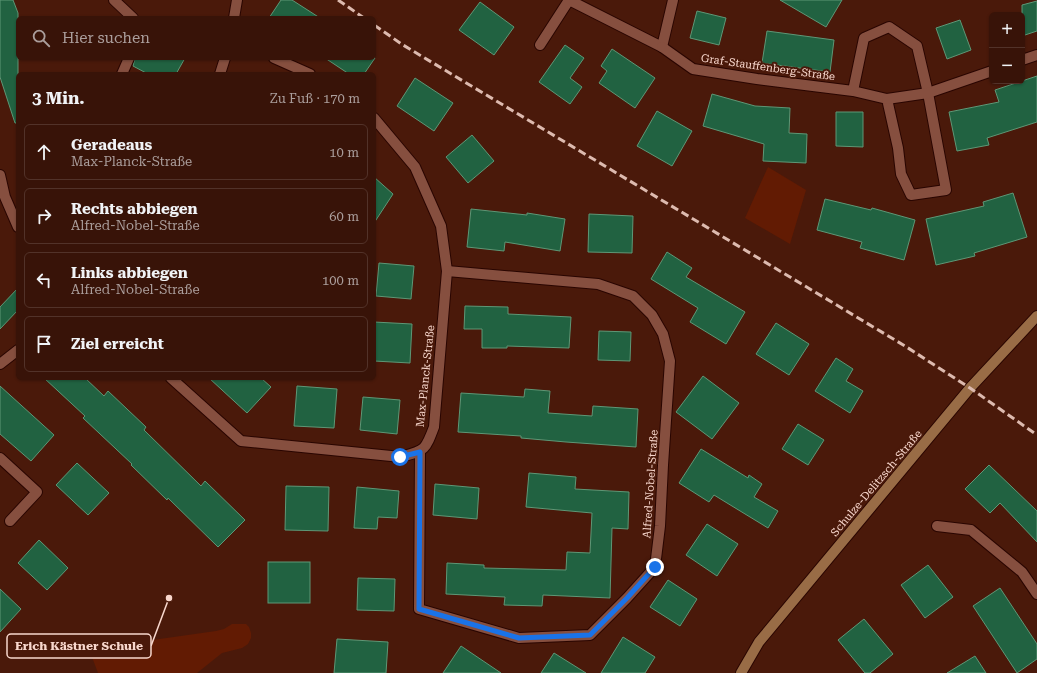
<!DOCTYPE html>
<html lang="de">
<head>
<meta charset="utf-8">
<style>
	:root { --surface:#381308; --page:#3f1c12; --text:#f1f3f6; --muted:#ab9e9c; --line:#523229 }
	body { margin:0; font-family:"Roboto Serif",serif; background:var(--page); color:var(--text) }
	.controls { position:absolute; right:12px; top:12px; display:grid; overflow:hidden; border-radius:6px; box-shadow:0 1px 3px #0004 }
	.controls button { width:36px; height:36px; display:grid; place-items:center; padding:0; border:0; border-bottom:1px solid var(--line); background:var(--surface); color:var(--text); font:20px sans-serif }
	.stop { position:absolute; width:12px; height:12px; margin:-9px; border:3px solid #1a73e8; border-radius:50%; background:#fff }
	.stop.end { background:#1a73e8; border-color:#fff; box-shadow:0 1px 4px #0008 }
	.list { margin:0; padding:0; list-style:none }
	h2 { display:flex; justify-content:space-between; align-items:center; height:52px; margin:0; padding:0 16px; font-size:17px }
	h2 small { font-size:13px; font-weight:400; color:var(--muted) }
	.list li { display:grid; grid-template-columns:26px 1fr auto; gap:12px; align-items:center; box-sizing:border-box; height:56px; margin:0 8px 8px; padding:0 8px; border:1px solid var(--line); border-radius:6px }
	.list b { display:block; font-size:15px; white-space:nowrap }
	.list p { margin:0; font-size:13px; white-space:nowrap; color:var(--muted) }
	.list em { font-size:13px; font-style:normal; color:var(--muted) }
	.icon { flex:none; width:22px; height:22px; fill:none; stroke:currentColor; stroke-width:2; stroke-linecap:round; stroke-linejoin:round }
	.map { position:relative; flex:none; width:1037px; height:673px; overflow:hidden }
	.search { position:absolute; background:var(--surface); box-shadow:0 1px 3px #0004; left:16px; top:16px; width:360px; height:44px; display:flex; align-items:center; gap:10px; box-sizing:border-box; padding:0 14px; border-radius:6px; color:var(--muted); font-size:15px }
	.panel { position:absolute; background:var(--surface); box-shadow:0 1px 3px #0004; left:16px; top:72px; width:360px; height:308px; border-radius:6px }
	.map>svg:first-child { display:block }
	.green { fill:#621b03 }
	.building { fill:#216241; stroke:#5e9776 }
	.lines { fill:none; stroke-linecap:round; stroke-linejoin:round }
	.street-casing { stroke:#290500; stroke-width:12 }
	.secondary-casing { stroke:#290500; stroke-width:12 }
	.street { stroke:#864f3f; stroke-width:10 }
	.secondary { stroke:#996c46; stroke-width:10 }
	.rail { stroke:#ddbaaf; stroke-width:3; stroke-dasharray:8 4; stroke-linecap:butt }
	.route { stroke:#1a73e8; stroke-width:5 }
	.labels { text-anchor:middle; stroke-width:4; stroke-linejoin:round; paint-order:stroke }
	.street-label { font-size:11px; fill:#f8d7cd; stroke:#4a190a }
	.leader { fill:none; stroke:#f8d7cd; stroke-width:1.5 }
	.callout-dot { fill:#f8d7cd; stroke:#4a190a; stroke-width:1.5 }
	.callout { fill:#4a190a; stroke:#f8d7cd; stroke-width:1.5 }
	.callout-label { font-size:12px; text-anchor:middle; font-weight:bold; fill:#f8d7cd }
</style>
</head>
<body>
<div class="map">
<svg width="1037" height="673" viewBox="0 0 1037 673">
	<rect width="100%" height="100%" fill="#4a190a"/>
	<g class="green">
		<path d="M768,167L806,190L790,244L745,218Z"/>
		<path d="M232,624H246L249,627L251,633V638L248,644L242,648L222,653L197,673H98L89,649L216,631L224,629Z"/>
	</g>
	<g class="building">
		<path d="M0,0H13L18,13V123H15L0,77Z"/>
		<path d="M281,0H292L320,18H269Z"/>
		<path d="M780,0H842L826,27Z"/>
		<path d="M1037,1V31L1022,36V5Z"/>
		<path d="M480,2L514,27L494,55L459,30Z"/>
		<path d="M697,11L726,18L719,45L690,38Z"/>
		<path d="M960,20L971,50L947,59L936,28Z"/>
		<path d="M767,31L834,40L830,72L762,63Z"/>
		<path d="M565,45L584,58L570,78L582,87L570,104L539,82Z"/>
		<path d="M612,49L655,78L635,108L599,83L607,71L601,66Z"/>
		<path d="M135,58H185L176,74H148L133,66Z"/>
		<path d="M325,58H375L364,74H349Z"/>
		<path d="M1037,76V122L987,138L989,145L957,151L949,112L999,102L995,90Z"/>
		<path d="M415,78L453,103L434,131L397,106Z"/>
		<path d="M712,94L755,106L790,108L789,133L807,134L806,163L763,161L764,144L703,126Z"/>
		<path d="M657,111L692,131L672,166L637,146Z"/>
		<path d="M836,112H863V147L836,146Z"/>
		<path d="M472,135L494,161L468,183L446,157Z"/>
		<path d="M374,177L393,194L374,223Z"/>
		<path d="M1013,193L1027,237L974,253L975,256L936,265L926,219L984,206L983,202Z"/>
		<path d="M825,199L871,210L872,208L915,220L904,260L860,248L862,242L817,230Z"/>
		<path d="M471,209L527,215V213L565,219L560,251L505,242L504,251L467,247Z"/>
		<path d="M589,214L633,216L632,253L588,252Z"/>
		<path d="M667,252L692,268L686,277L745,312L726,344L690,322L698,308L651,279Z"/>
		<path d="M379,263L414,266L411,299L376,296Z"/>
		<path d="M18,288V310L0,329V307Z"/>
		<path d="M465,306L508,307V314L571,317L569,348L507,346V348H482V329H464Z"/>
		<path d="M374,322L412,324L410,363L374,361Z"/>
		<path d="M776,323L809,344L789,375L756,354Z"/>
		<path d="M599,331L631,332L630,361L598,360Z"/>
		<path d="M836,358L853,369L846,381L863,391L850,413L815,391Z"/>
		<path d="M703,376L739,403L712,439L676,412Z"/>
		<path d="M44,378H85L104,396L108,391L146,427L144,430L201,486L205,481L245,520L218,547L168,498L167,500L131,465L132,464L83,418L85,416Z"/>
		<path d="M209,378H261L271,387L247,413Z"/>
		<path d="M0,386L54,435L31,461L0,434Z"/>
		<path d="M297,386L337,389L334,428L294,426Z"/>
		<path d="M525,389L550,391L548,413L592,416L593,406L638,409L636,447L566,442L521,438V436L458,432L461,393L524,397Z"/>
		<path d="M363,397L400,400L397,434L360,430Z"/>
		<path d="M798,424L824,440L808,465L782,449Z"/>
		<path d="M701,449L748,478L749,475L762,484L754,497L778,511L768,528L714,495L709,502L679,483Z"/>
		<path d="M77,463L109,493L88,515L56,485Z"/>
		<path d="M989,465L1037,511V542L1000,503L990,513L965,489Z"/>
		<path d="M529,473L576,477L575,489L629,492L628,529L612,528L610,598L543,595L542,606L504,605L505,597L446,594L447,563L484,565V568L566,570L567,552L590,553L592,513L526,507Z"/>
		<path d="M435,484L479,488L477,519L433,515Z"/>
		<path d="M286,486L329,487L328,531L285,530Z"/>
		<path d="M357,487L399,491L397,518L378,517L377,529L354,528Z"/>
		<path d="M707,524L738,544L717,576L686,555Z"/>
		<path d="M39,540L68,568L47,590L18,563Z"/>
		<rect x="268" y="562" width="42" height="41"/>
		<path d="M928,565L953,597L925,618L901,585Z"/>
		<path d="M358,578L395,579L394,611L357,610Z"/>
		<path d="M668,580L697,599L680,626L650,607Z"/>
		<path d="M1000,588L1037,644V659L1017,673L973,606Z"/>
		<path d="M0,589L21,609L0,632Z"/>
		<path d="M864,619L893,654L870,673H865L838,640Z"/>
		<path d="M623,637L655,657L645,673H601Z"/>
		<path d="M337,639L388,642L386,673H334Z"/>
		<path d="M461,646L501,673H443Z"/>
		<path d="M554,653L586,673H541Z"/>
		<path d="M975,656L986,673H947Z"/>
	</g>
	<g class="lines">
		<defs>
			<g id="street">
				<path d="M114,0L133,18"/>
				<path d="M234,18L237,0"/>
				<path d="M540,45L569,0L662,47L673,0"/>
				<path d="M662,47L693,69L757,79L853,91L887,99L898,148L901,174L911,195L946,190L928,93L917,46L889,27L864,38L853,91"/>
				<path d="M274,58L310,74"/>
				<path d="M1022,60L1037,55"/>
				<path d="M122,74L129,58"/>
				<path d="M220,74L225,58"/>
				<path d="M887,99L928,93L992,71"/>
				<path d="M0,175L5,197L18,227"/>
				<path d="M0,364L18,350"/>
				<path d="M171,378L241,441L401,457C425,450 425,451 434,427L447,271L441,226L415,167L374,118"/>
				<path d="M420,452L419,609L519,638L590,635L627,598L655,567L660,526L663,465L670,361L663,334L652,315L633,296L598,284L447,271"/>
				<path d="M0,458L37,492L10,521"/>
				<path d="M937,526L971,530L1022,572L1037,594"/>
			</g>
			<path id="secondary" d="M741,673L759,642L970,388L1037,316"/>
		</defs>
		<use href="#street" class="street-casing"/>
		<use href="#secondary" class="secondary-casing"/>
		<use href="#street" class="street"/>
		<use href="#secondary" class="secondary"/>
		<g class="rail">
			<path d="M338,0L364,18"/>
			<path d="M374,25L403,45L905,346L970,388L1037,435"/>
		</g>
	</g>
	<g class="lines">
		<path class="route" d="M400,457L420,452L419,609L519,638L590,635L627,598L655,567"/>
	</g>
	<g class="labels">
		<g class="street-label">
			<text transform="translate(768 67) rotate(8)" y="4">Graf-Stauffenberg-Straße</text>
			<text transform="translate(425 376) rotate(-84)" y="4">Max-Planck-Straße</text>
			<text transform="translate(876 483) rotate(-50)" y="4">Schulze-Delitzsch-Straße</text>
			<text transform="translate(650 484) rotate(-86)" y="4">Alfred-Nobel-Straße</text>
		</g>
	</g>
	<path class="leader" d="M169 598L151 646"/>
	<circle class="callout-dot" cx="169" cy="598" r="4"/>
	<rect class="callout" x="7" y="634" width="144" height="24" rx="4"/>
	<g class="callout-label">
		<text x="79" y="650">Erich Kästner Schule</text>
	</g>
</svg>
<div class="controls">
<button>+</button>
<button>−</button>
</div>
<div class="stop" style="left:400px;top:457px"></div>
<div class="stop end" style="left:655px;top:567px"></div>
<div class="search"><svg class="icon" aria-label="search" viewBox="0 0 24 24"><circle cx="10" cy="10" r="6"/><path d="M15 15l6 6"/></svg>Hier suchen</div>
<section class="panel">
<h2>3 Min.<small>Zu Fuß · 170 m</small></h2>
<ul class="list">
<li><svg class="icon" aria-label="ahead" viewBox="0 0 24 24"><path d="M12 20V5M6 11l6-6 6 6"/></svg><div><b>Geradeaus</b><p>Max-Planck-Straße</p></div><em>10 m</em></li>
<li><svg class="icon" aria-label="right" viewBox="0 0 24 24"><path d="M7 20v-9h11M14 6l5 5-5 5"/></svg><div><b>Rechts abbiegen</b><p>Alfred-Nobel-Straße</p></div><em>60 m</em></li>
<li><svg class="icon" aria-label="left" viewBox="0 0 24 24"><path d="M17 20v-9H6M10 6l-5 5 5 5"/></svg><div><b>Links abbiegen</b><p>Alfred-Nobel-Straße</p></div><em>100 m</em></li>
<li><svg class="icon" aria-label="arrive" viewBox="0 0 24 24"><path d="M6 21V4h12l-3 4 3 4H6"/></svg><div><b>Ziel erreicht</b></div></li>
</ul>
</section>
</div>
</body>
</html>
